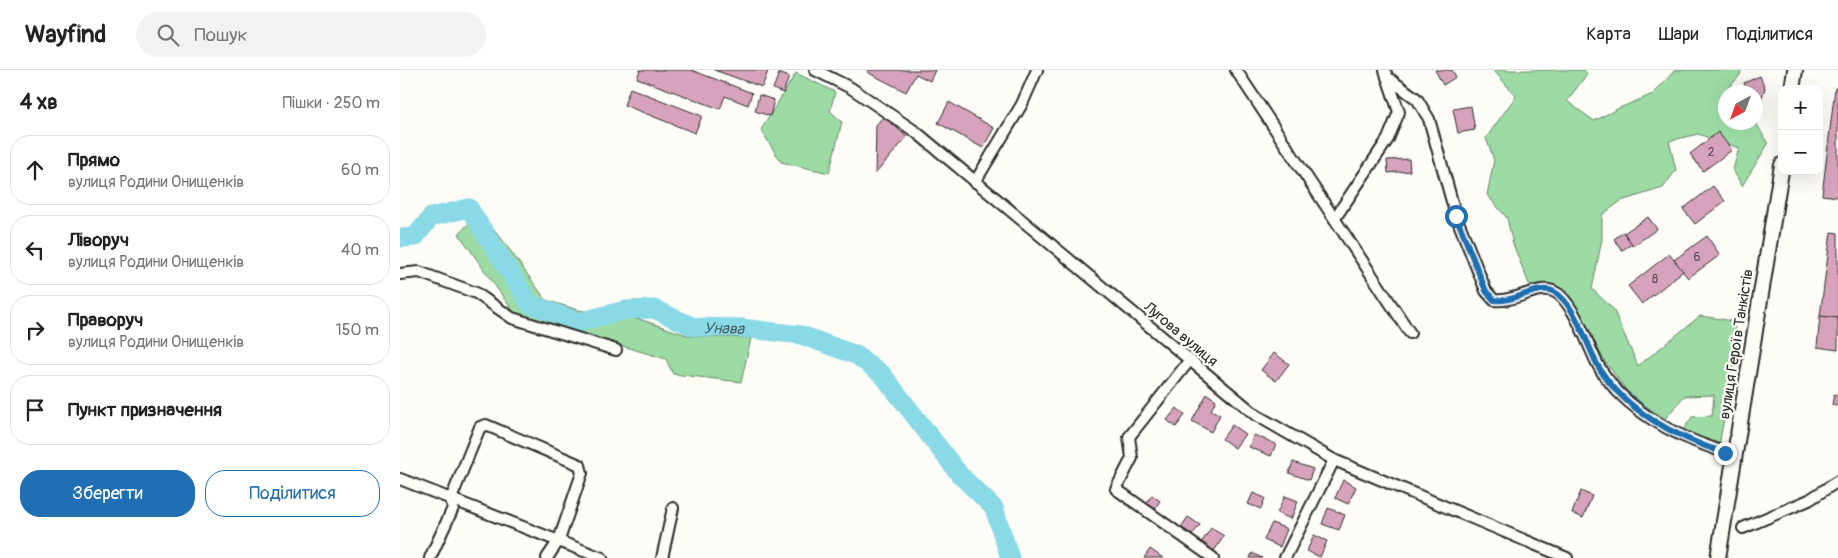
<!DOCTYPE html>
<html lang="uk">
<head>
<meta charset="utf-8">
<style>
	:root { --surface:#fff; --page:#f2f2f2; --text:#222; --muted:#767676; --line:#e0e0e0; --accent:#1f6fb2 }
	body { margin:0; font-family:Pangolin,sans-serif; background:var(--page); color:var(--text) }
	.controls { position:absolute; right:15px; top:15px; display:grid; overflow:hidden; border-radius:10px; box-shadow:0 5px 20px #0002 }
	.controls button { width:45px; height:45px; display:grid; place-items:center; padding:0; border:0; border-bottom:1px solid var(--line); background:var(--surface); color:var(--text); font:25px sans-serif }
	.compass { position:absolute; left:1318px; top:15px; width:45px; height:45px; border-radius:50%; background:var(--surface); box-shadow:0 5px 20px #0002; rotate:221deg }
	.stop { position:absolute; width:15px; height:15px; margin:-11px; border:4px solid #1f6fb2; border-radius:50%; background:#fff }
	.stop.end { background:#1f6fb2; border-color:#fff; box-shadow:0 1px 5px #0008 }
	.list { margin:0; padding:0; list-style:none }
	h2 { display:flex; justify-content:space-between; align-items:center; height:65px; margin:0; padding:0 20px; font-size:21px }
	h2 small { font-size:16px; font-weight:400; color:var(--muted) }
	.list li { display:grid; grid-template-columns:32px 1fr auto; gap:15px; align-items:center; box-sizing:border-box; height:70px; margin:0 10px 10px; padding:0 10px; border:1px solid var(--line); border-radius:20px }
	.list b { display:block; font-size:19px; white-space:nowrap }
	.list p { margin:0; font-size:16px; white-space:nowrap; color:var(--muted) }
	.list em { font-size:16px; font-style:normal; color:var(--muted) }
	.actions { display:flex; gap:10px; padding:15px 20px }
	.actions a { flex:1; padding:11px 0; border:1px solid var(--accent); border-radius:20px; text-align:center; font-size:18px; color:var(--accent) }
	.actions .main { background:var(--accent); color:#fff }
	.icon { flex:none; width:28px; height:28px; fill:none; stroke:currentColor; stroke-width:2; stroke-linecap:round; stroke-linejoin:round }
	.map { position:relative; flex:none; width:1438px; height:488px; overflow:hidden }
	header { display:flex; align-items:center; gap:30px; box-sizing:border-box; height:70px; padding:0 25px; background:var(--surface); border-bottom:1px solid var(--line) }
	header strong { font-size:24px }
	nav { display:flex; gap:28px; margin-inline-start:auto; font-size:18px }
	.search { width:350px; height:45px; background:var(--page); display:flex; align-items:center; gap:12px; box-sizing:border-box; padding:0 18px; border-radius:28px; color:var(--muted); font-size:19px }
	main { display:flex }
	aside { flex:1; background:var(--surface) }
	.map>svg:first-child { display:block }
	.green { fill:#9cdba4; stroke:#648368 }
	.lines { fill:none; stroke-linecap:round; stroke-linejoin:round }
	.stream { stroke:#64939b; stroke-width:3 }
	.river { stroke:#8ad9e6; stroke-width:19 }
	.building { fill:#d7a3bc; stroke:#2b2b2b }
	.minor-casing { stroke:#2b2b2b; stroke-width:14 }
	.secondary-casing { stroke:#2b2b2b; stroke-width:18 }
	.minor { stroke:#fdfcf7; stroke-width:10 }
	.secondary { stroke:#fdfcf7; stroke-width:14 }
	.route { stroke:#1f6fb2; stroke-width:6 }
	.labels { text-anchor:middle; stroke-width:4.5; stroke-linejoin:round; paint-order:stroke }
	.number-label { font-size:12px; fill:#56494f }
	.street-label { font-size:15px; fill:#2b2b2b; stroke:#fdfcf7 }
	.water-label { font-size:16px; font-style:italic; fill:#485f63; stroke:#fdfcf7 }
</style>
</head>
<body>
<header>
<strong>Wayfind</strong>
<div class="search"><svg class="icon" aria-label="search" viewBox="0 0 24 24"><circle cx="10" cy="10" r="6"/><path d="M15 15l6 6"/></svg>Пошук</div>
<nav><a>Карта</a><a>Шари</a><a>Поділитися</a></nav>
</header>
<main>
<aside>
<h2>4 хв<small>Пішки · 250 m</small></h2>
<ul class="list">
<li><svg class="icon" aria-label="ahead" viewBox="0 0 24 24"><path d="M12 20V5M6 11l6-6 6 6"/></svg><div><b>Прямо</b><p>вулиця Родини Онищенків</p></div><em>60 m</em></li>
<li><svg class="icon" aria-label="left" viewBox="0 0 24 24"><path d="M17 20v-9H6M10 6l-5 5 5 5"/></svg><div><b>Ліворуч</b><p>вулиця Родини Онищенків</p></div><em>40 m</em></li>
<li><svg class="icon" aria-label="right" viewBox="0 0 24 24"><path d="M7 20v-9h11M14 6l5 5-5 5"/></svg><div><b>Праворуч</b><p>вулиця Родини Онищенків</p></div><em>150 m</em></li>
<li><svg class="icon" aria-label="arrive" viewBox="0 0 24 24"><path d="M6 21V4h12l-3 4 3 4H6"/></svg><div><b>Пункт призначення</b></div></li>
</ul>
<div class="actions"><a class="main">Зберегти</a><a>Поділитися</a></div>
</aside>
<div class="map">
<svg width="1438" height="488" viewBox="0 0 1438 488">
	<rect width="100%" height="100%" fill="#fdfcf7"/>
	<filter id="ink" filterUnits="userSpaceOnUse"><feTurbulence type="fractalNoise" baseFrequency=".02" numOctaves="2"/><feDisplacementMap in="SourceGraphic" scale="10" xChannelSelector="R" yChannelSelector="G"/><feConvolveMatrix kernelMatrix="1 2 1 2 8 2 1 2 1" color-interpolation-filters="sRGB"/></filter>
	<g filter="url(#ink)">
		<g class="green">
			<path d="M1093,0H1184L1187,4L1167,31L1194,51L1217,39L1253,24L1275,0H1341L1340,5L1319,29L1325,44L1326,52L1329,53L1331,56L1356,53L1368,74L1342,116L1333,100L1339,78L1298,64L1269,71L1276,100L1263,118L1221,131L1202,145V169L1192,219L1213,239L1238,296L1300,246L1334,251L1337,281L1319,375L1283,360L1292,347L1312,346L1314,325L1284,326L1265,349L1230,325L1204,290L1166,219L1129,214L1113,174L1107,148L1087,125L1094,90L1086,68L1116,26Z"/>
			<path d="M396,3L435,22L430,41L442,52L429,103L381,92L361,60Z"/>
			<path d="M78,143L98,164L146,230L178,240L242,250L290,266L351,268L341,312L273,304L266,289L115,244L59,164Z"/>
		</g>
		<g class="lines">
			<path class="stream" d="M1218,315L1256,346"/>
			<path class="river" id="s1" d="M0,168L15,167L31,147L69,138L130,234L179,252L225,240L254,239L294,257L341,258L401,265L456,285L482,304L560,405L594,438L610,488"/>
		</g>
		<g class="building">
			<path d="M240,0H291L352,23L348,35L325,26L320,39L237,8Z"/>
			<path d="M314,0H364L368,1L362,17Z"/>
			<path d="M468,0H535L530,11L516,4L506,22L467,2Z"/>
			<path d="M1035,0H1052L1056,7L1043,15Z"/>
			<path d="M379,3L389,7L383,23L373,19Z"/>
			<path d="M1360,6L1365,18L1361,30L1356,37V22H1340L1338,18L1345,16L1344,13Z"/>
			<path d="M230,18L302,46L295,63L224,35Z"/>
			<path d="M1435,18H1438V127L1422,125Z"/>
			<path d="M359,25L374,30L370,46L355,41Z"/>
			<path d="M549,32L594,58L583,78L538,53Z"/>
			<path d="M1071,36L1075,60L1058,63L1053,39Z"/>
			<path d="M484,46L507,67L475,104L476,55Z"/>
			<path d="M1318,62L1332,80L1303,101L1290,84Z"/>
			<path d="M1009,89L1010,101L988,103L987,90Z"/>
			<path d="M1313,116L1325,131L1295,154L1283,139Z"/>
			<path d="M1248,147L1257,159L1233,176L1224,163Z"/>
			<path d="M1223,162L1232,174L1222,180L1214,169Z"/>
			<path d="M1431,162L1438,163V248L1420,246Z"/>
			<path d="M1307,166L1320,185L1288,208L1274,190Z"/>
			<path d="M1269,184L1283,201L1242,234L1228,216Z"/>
			<path d="M1420,246L1438,248V280L1417,277Z"/>
			<path d="M874,283L889,294L876,311L861,300Z"/>
			<path d="M807,324L816,330L811,340L820,345L811,362L792,351Z"/>
			<path d="M1434,324L1438,325V336L1432,335Z"/>
			<path d="M777,338L785,345L776,357L767,350Z"/>
			<path d="M832,355L845,364L835,378L822,369Z"/>
			<path d="M854,365L876,374L871,386L849,377Z"/>
			<path d="M893,392L913,399L909,410L889,403Z"/>
			<path d="M943,410L956,417L948,434L935,428Z"/>
			<path d="M1181,421L1192,426L1183,448L1172,443Z"/>
			<path d="M853,423L865,428L861,439L848,434Z"/>
			<path d="M752,425L760,431L753,441L745,435Z"/>
			<path d="M885,426L898,431L891,449L877,443Z"/>
			<path d="M928,438L945,445L939,460L922,454Z"/>
			<path d="M788,447L800,455L792,465L781,457Z"/>
			<path d="M872,453L887,459L880,477L864,470Z"/>
			<path d="M811,458L824,466L814,481L801,473Z"/>
			<path d="M914,465L927,471L920,487L907,481Z"/>
			<path d="M750,479L763,488H744Z"/>
			<path d="M852,483L862,488H850Z"/>
		</g>
		<g class="lines">
			<defs>
				<g id="minor">
					<path d="M415,0L451,18L516,62L856,345L934,390L1167,488"/>
					<path d="M836,0L1010,263"/>
					<path d="M985,0L987,7L1017,29L1029,49L1056,146L1086,221L1094,230C1113,233 1137,215 1153,221C1173,229 1188,276 1198,295C1203,304 1211,314 1218,322C1249,354 1293,373 1334,385"/>
					<path d="M575,112L622,34L637,0"/>
					<path d="M935,148L988,69L999,42L987,7"/>
					<path d="M0,204L19,202L76,223L112,248L216,280"/>
					<path d="M789,291L729,367L732,388L716,419L813,488"/>
					<path d="M0,409L202,488"/>
					<path d="M1343,458L1409,430L1438,411"/>
					<path d="M30,488L53,438L51,429L80,357L86,355L180,395L182,403L159,470L147,488"/>
					<path d="M262,488L273,438"/>
					<path d="M885,488L934,390"/>
				</g>
				<g id="secondary">
					<path d="M1392,19L1395,0"/>
					<path d="M1318,488L1382,95"/>
				</g>
			</defs>
			<use href="#minor" class="minor-casing"/>
			<use href="#secondary" class="secondary-casing"/>
			<use href="#minor" class="minor"/>
			<use href="#secondary" class="secondary"/>
		</g>
	</g>
	<g class="lines" filter="url(#ink)">
		<path class="route" d="M1056,146L1086,221L1094,230C1113,233 1133,217 1149,220C1172,225 1188,277 1198,296C1224,341 1278,368 1325,383"/>
	</g>
	<g class="labels">
		<g class="number-label">
			<text x="1311" y="86">2</text>
			<text x="1297" y="191">6</text>
			<text x="1255" y="213">8</text>
		</g>
		<g class="street-label">
			<text transform="translate(781 264) rotate(40)" y="5">Лугова вулиця</text>
			<text transform="translate(1336 274) rotate(-81)" y="5">вулиця Героїв Танкістів</text>
		</g>
		<g class="water-label">
			<text dy="6" stroke="none"><textPath href="#s1" startOffset="396">Унава</textPath></text>
		</g>
	</g>
</svg>
<div class="controls">
<button>+</button>
<button>−</button>
</div>
<svg class="compass" viewBox="-18 -18 36 36"><path d="M0-13l5 13h-10z" fill="#e53935"/><path d="M0 13l5-13h-10z" fill="#767676"/></svg>
<div class="stop" style="left:1056px;top:146px"></div>
<div class="stop end" style="left:1325px;top:383px"></div>
</div>
</main>
</body>
</html>
